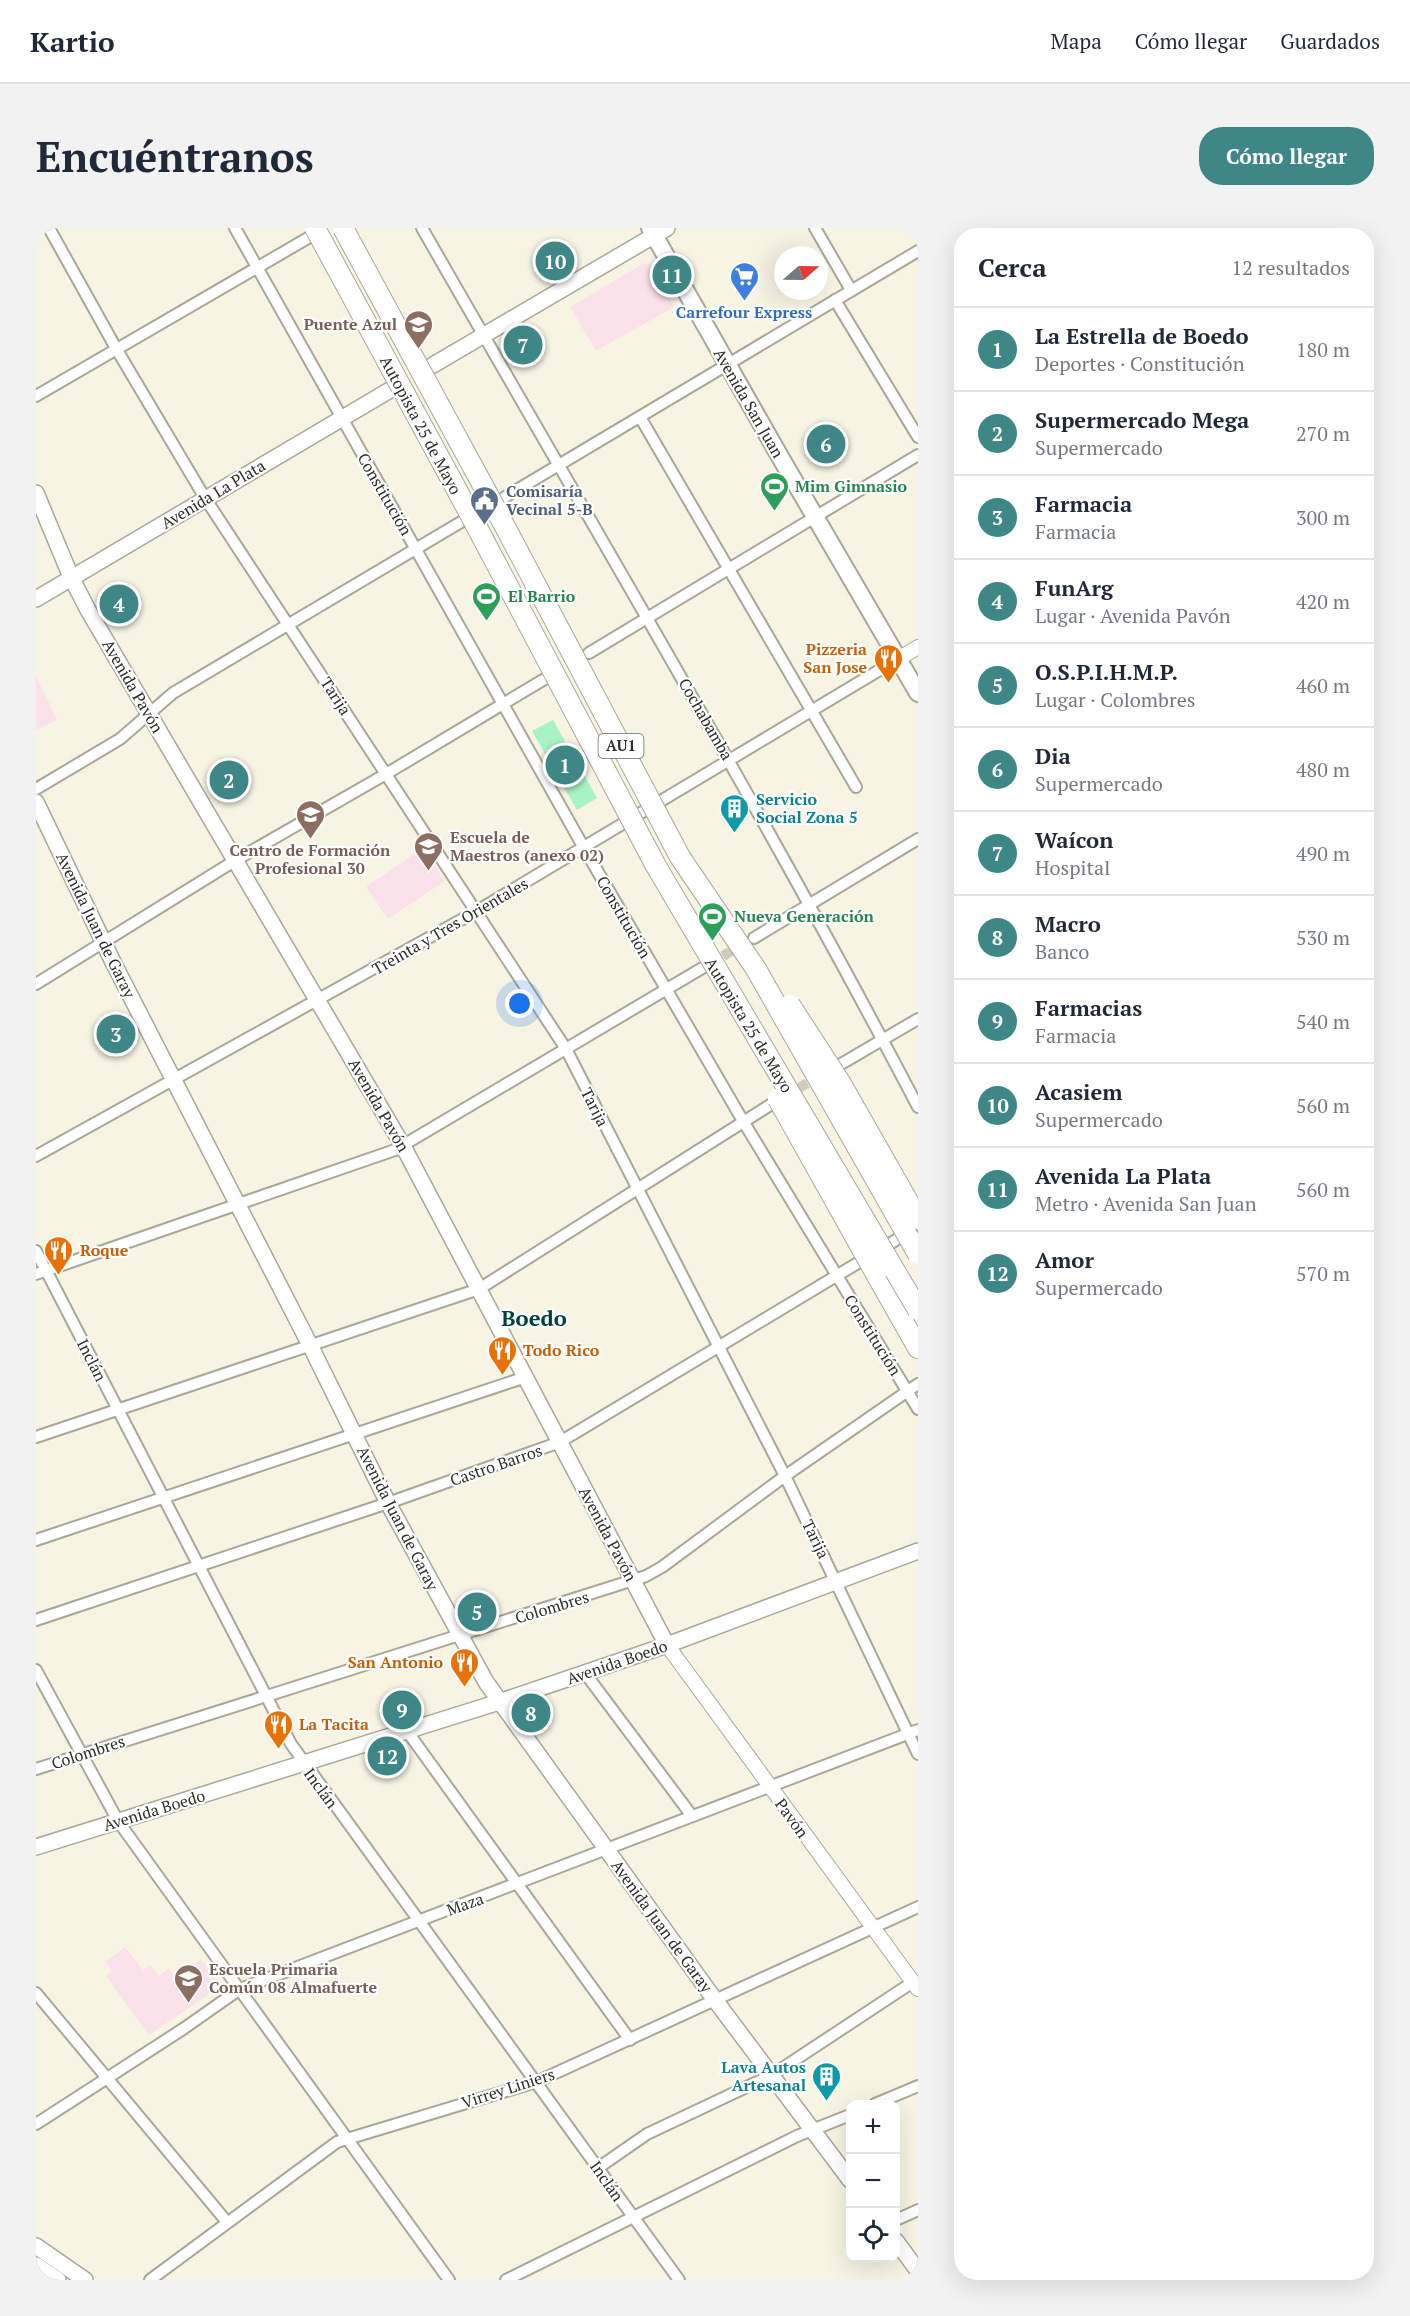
<!DOCTYPE html>
<html lang="es">
<head>
<meta charset="utf-8">
<style>
	:root { --surface:#fff; --page:#f2f2f3; --text:#1f2937; --muted:#747a83; --line:#e0e1e3; --accent:#3f8786 }
	body { margin:0; font-family:"PT Serif",serif; background:var(--page); color:var(--text) }
	.controls { position:absolute; right:18px; bottom:18px; display:grid; overflow:hidden; border-radius:12px; box-shadow:0 6px 24px #0002 }
	.controls button { width:54px; height:54px; display:grid; place-items:center; padding:0; border:0; border-bottom:2px solid var(--line); background:var(--surface); color:var(--text); font:30px sans-serif }
	.compass { position:absolute; left:738px; top:18px; width:54px; height:54px; border-radius:50%; background:var(--surface); box-shadow:0 6px 24px #0002; rotate:70deg }
	.you { position:absolute; left:484px; top:776px; width:21px; height:21px; margin:-15px; border:4px solid #fff; border-radius:50%; background:#1a73e8; box-shadow:0 0 0 9px #1a73e833 }
	.badge { display:grid; place-items:center; width:39px; height:39px; border-radius:50%; background:var(--accent); color:#fff; font-size:20px; font-weight:700 }
	.pin { position:absolute; translate:-50% -50%; border:3px solid #fff; box-shadow:0 2px 6px #0006 }
	.list { margin:0; padding:0; list-style:none }
	h2 { display:flex; justify-content:space-between; align-items:center; height:78px; margin:0; padding:0 24px; font-size:26px }
	h2 small { font-size:20px; font-weight:400; color:var(--muted) }
	.list li { display:grid; grid-template-columns:39px 1fr auto; gap:18px; align-items:center; box-sizing:border-box; height:84px; padding:0 24px; border-top:2px solid var(--line) }
	.list b { display:block; font-size:22px; white-space:nowrap }
	.list p { margin:0; font-size:20px; white-space:nowrap; color:var(--muted) }
	.list em { font-size:20px; font-style:normal; color:var(--muted) }
	.icon { flex:none; width:33px; height:33px; fill:none; stroke:currentColor; stroke-width:2; stroke-linecap:round; stroke-linejoin:round }
	.map { position:relative; flex:none; width:882px; height:2052px; overflow:hidden; border-radius:24px }
	header { display:flex; align-items:center; gap:36px; box-sizing:border-box; height:84px; padding:0 30px; background:var(--surface); border-bottom:2px solid var(--line) }
	header strong { font-size:28px }
	nav { display:flex; gap:33px; margin-inline-start:auto; font-size:21px }
	.intro { display:flex; align-items:center; justify-content:space-between; box-sizing:border-box; height:144px; padding:0 36px }
	h1 { margin:0; font-size:42px }
	.button { padding:15px 27px; border-radius:24px; background:var(--accent); color:#fff; font-size:21px; font-weight:700 }
	main { display:flex; gap:36px; padding:0 36px }
	aside { flex:1; background:var(--surface); border-radius:24px; box-shadow:0 6px 24px #0002 }
	.map>svg:first-child { display:block }
	.education { fill:#fbe2ea }
	.green { fill:#a7f3c5 }
	.lines { fill:none; stroke-linecap:round; stroke-linejoin:round }
	.minor-tunnel { stroke:#cfccbe; stroke-width:10; stroke-dasharray:10 5; stroke-linecap:butt }
	.minor-casing { stroke:#aaa799; stroke-width:14 }
	.tertiary-casing { stroke:#aaa799; stroke-width:16 }
	.secondary-casing { stroke:#aaa799; stroke-width:18 }
	.primary-casing { stroke:#aaa799; stroke-width:20 }
	.motorway-casing { stroke:#aaa799; stroke-width:22 }
	.minor { stroke:#fff; stroke-width:10 }
	.tertiary { stroke:#fff; stroke-width:14 }
	.secondary { stroke:#fff; stroke-width:15 }
	.primary { stroke:#fff; stroke-width:16 }
	.motorway { stroke:#fff; stroke-width:20 }
	.motorway-bridge-casing { stroke:#aaa799; stroke-width:22; stroke-linecap:butt }
	.motorway-bridge { stroke:#fff; stroke-width:20 }
	.labels { text-anchor:middle; stroke-width:4.5; stroke-linejoin:round; paint-order:stroke }
	.shield { fill:#fff; stroke:#6c6b67; stroke-width:1.5 }
	.shield-label { font-size:15px; font-weight:bold; fill:#2d2c26 }
	.shop-label { font-size:16px; font-weight:bold; fill:#366cbe; stroke:#fff }
	.education-label { font-size:16px; font-weight:bold; fill:#785e54; stroke:#fff; text-anchor:start }
	.street-label { font-size:16px; fill:#2d2c26; stroke:#fff }
	.leisure-label { font-size:16px; font-weight:bold; fill:#27864d; stroke:#fff; text-anchor:start }
	.service-label { font-size:16px; font-weight:bold; fill:#4e5e75; stroke:#fff; text-anchor:start }
	.food-label { font-size:16px; font-weight:bold; fill:#c56008; stroke:#fff; text-anchor:start }
	.culture-label { font-size:16px; font-weight:bold; fill:#0d838f; stroke:#fff; text-anchor:start }
	.district-label { font-size:22px; font-weight:bold; fill:#004242; stroke:#fff }
</style>
</head>
<body>
<header>
<strong>Kartio</strong>
<nav><a>Mapa</a><a>Cómo llegar</a><a>Guardados</a></nav>
</header>
<div class="intro"><h1>Encuéntranos</h1><a class="button">Cómo llegar</a></div>
<main>
<div class="map">
<svg width="882" height="2052" viewBox="0 0 882 2052">
	<rect width="100%" height="100%" fill="#f7f4e4"/>
	<g class="education">
		<path d="M608,35L615,37L638,79L560,123L534,79Z"/>
		<path d="M0,448L21,492L0,502Z"/>
		<path d="M387,620L409,653L352,691L330,659Z"/>
		<path d="M89,1719L107,1742L114,1737L123,1748L133,1740L140,1750L165,1731L181,1753L179,1762L113,1807L70,1748L76,1743L70,1734Z"/>
	</g>
	<path class="green" d="M517,492L561,570L541,582L496,503Z"/>
	<g class="lines">
		<g class="minor-tunnel">
			<path d="M674,736L707,716"/>
			<path d="M750,868L783,848"/>
		</g>
		<defs>
			<g id="minor">
				<path d="M13,0L81,122L169,270L530,821L749,1248L882,1526"/>
				<path d="M199,0L548,620L707,893L882,1181"/>
				<path d="M386,0C553,292 726,581 882,879"/>
				<path d="M779,0L815,62"/>
				<path d="M799,72L882,209"/>
				<path d="M0,168L284,3"/>
				<path d="M604,189L820,559"/>
				<path d="M469,269L882,23"/>
				<path d="M553,425L882,227"/>
				<path d="M0,561L84,511L137,465L425,294"/>
				<path d="M718,710L882,611"/>
				<path d="M0,756L200,632L350,546L512,449"/>
				<path d="M800,839L882,791"/>
				<path d="M0,928L441,683L862,431"/>
				<path d="M0,1023L255,1516L643,2052"/>
				<path d="M0,1046L359,922L668,739"/>
				<path d="M0,1209L443,1061L742,872"/>
				<path d="M0,1312L490,1149"/>
				<path d="M0,1392L352,1275L524,1214L875,1003"/>
				<path d="M0,1442L82,1593L413,2052"/>
				<path d="M549,1445L656,1588"/>
				<path d="M371,1503L594,1812"/>
				<path d="M0,1541L610,1348L626,1339L749,1248L882,1156"/>
				<path d="M0,1765L191,1994"/>
				<path d="M839,1876L882,1858"/>
				<path d="M0,1896L147,1801L204,1761L882,1502"/>
				<path d="M562,1940L611,1906L736,1847L877,1754"/>
				<path d="M860,1992L882,1982"/>
				<path d="M114,2052L301,1914L500,1854L882,1679"/>
				<path d="M470,2052L761,1908L814,1887"/>
			</g>
			<g id="tertiary">
				<path d="M862,431L882,419"/>
				<path d="M631,1417L882,1761"/>
			</g>
			<g id="secondary">
				<path d="M397,137L631,0"/>
				<path d="M0,265L35,349L52,382L367,918L631,1417"/>
				<path d="M0,371L354,162"/>
				<path d="M0,574L77,734L275,1119L352,1275L450,1454L679,1772L814,1952"/>
				<path d="M0,1619L463,1474L631,1417L882,1323"/>
				<path d="M860,2013L882,2043"/>
				<path d="M0,2018L49,2052"/>
				<path d="M0,2037L22,2052"/>
			</g>
			<path id="primary" d="M614,0L743,227L882,465"/>
			<path id="motorway" d="M840,1046L882,1120"/>
		</defs>
		<use href="#minor" class="minor-casing"/>
		<use href="#tertiary" class="tertiary-casing"/>
		<use href="#secondary" class="secondary-casing"/>
		<use href="#primary" class="primary-casing"/>
		<use href="#motorway" class="motorway-casing"/>
		<use href="#minor" class="minor"/>
		<use href="#tertiary" class="tertiary"/>
		<use href="#secondary" class="secondary"/>
		<use href="#primary" class="primary"/>
		<use href="#motorway" class="motorway"/>
		<defs>
			<g id="motorway-bridge">
				<path d="M279,0L435,288L620,638L882,1082"/>
				<path d="M307,0L457,276L644,629L720,741L882,1026"/>
				<path d="M754,777L804,854L882,991"/>
				<path d="M742,871L840,1046"/>
			</g>
		</defs>
		<use href="#motorway-bridge" class="motorway-bridge-casing"/>
		<use href="#motorway-bridge" class="motorway-bridge"/>
	</g>
	<defs>
		<symbol id="supermarket-pin" viewBox="-11 -11 22 30"><path d="M0 17L-7.5 6A9.5 9.5 0 1 1 7.5 6Z" fill="#3f7fe0" stroke="#fff"/><path d="M-6-5.5h2.5l.6 2H6L4.5 2H-2.5L-4.4-4H-6ZM-1.5 3.2a1.3 1.3 0 1 0 .1 0ZM3 3.2a1.3 1.3 0 1 0 .1 0Z" fill="#fff"/></symbol>
		<symbol id="school-pin" viewBox="-11 -11 22 30"><path d="M0 17L-7.5 6A9.5 9.5 0 1 1 7.5 6Z" fill="#8d6e63" stroke="#fff"/><path d="M0-5L7-2L0 1L-7-2ZM-4 1L0 2.5L4 1V4Q0 6-4 4Z" fill="#fff"/></symbol>
		<symbol id="stadium-pin" viewBox="-11 -11 22 30"><path d="M0 17L-7.5 6A9.5 9.5 0 1 1 7.5 6Z" fill="#2e9e5b" stroke="#fff"/><path d="M0-5a6.5 5 0 1 0 0 10a6.5 5 0 1 0 0-10ZM-3.5-1.8h7v3.6h-7Z" fill="#fff"/></symbol>
		<symbol id="civic-pin" viewBox="-11 -11 22 30"><path d="M0 17L-7.5 6A9.5 9.5 0 1 1 7.5 6Z" fill="#5c6f8a" stroke="#fff"/><path d="M-.6-6.5H3V-4.5H.6V-3L4-1V1h2V6H-6V1h2V-1L-.6-3ZM-1.2 2.5V6h2.4V2.5Z" fill="#fff"/></symbol>
		<symbol id="restaurant-pin" viewBox="-11 -11 22 30"><path d="M0 17L-7.5 6A9.5 9.5 0 1 1 7.5 6Z" fill="#e8710a" stroke="#fff"/><path d="M-5-6h1v4h1v-4h1v4h1v-4h1v5L-1.5 .5V6h-2V.5L-5-1ZM5-6V6H3V1.5H1.5Q1.5-4 5-6Z" fill="#fff"/></symbol>
		<symbol id="building-pin" viewBox="-11 -11 22 30"><path d="M0 17L-7.5 6A9.5 9.5 0 1 1 7.5 6Z" fill="#0f9aa8" stroke="#fff"/><path d="M-4-6H4V6H1V3H-1V6H-4ZM-2.5-4.3h1.7v1.8h-1.7ZM.8-4.3h1.7v1.8H.8ZM-2.5-1h1.7V.8h-1.7ZM.8-1h1.7V.8H.8Z" fill="#fff"/></symbol>
		<symbol id="university-pin" viewBox="-11 -11 22 30"><path d="M0 17L-7.5 6A9.5 9.5 0 1 1 7.5 6Z" fill="#8d6e63" stroke="#fff"/><path d="M0-5L7-2L0 1L-7-2ZM-4 1L0 2.5L4 1V4Q0 6-4 4Z" fill="#fff"/></symbol>
	</defs>
	<g fill-rule="evenodd">
		<use href="#supermarket-pin" x="692" y="32" width="33" height="45"/>
		<use href="#school-pin" x="366" y="80" width="33" height="45"/>
		<use href="#stadium-pin" x="722" y="242" width="33" height="45"/>
		<use href="#civic-pin" x="432" y="256" width="33" height="45"/>
		<use href="#stadium-pin" x="434" y="352" width="33" height="45"/>
		<use href="#restaurant-pin" x="836" y="414" width="33" height="45"/>
		<use href="#building-pin" x="682" y="564" width="33" height="45"/>
		<use href="#school-pin" x="258" y="570" width="33" height="45"/>
		<use href="#university-pin" x="376" y="602" width="33" height="45"/>
		<use href="#stadium-pin" x="660" y="672" width="33" height="45"/>
		<use href="#restaurant-pin" x="6" y="1006" width="33" height="45"/>
		<use href="#restaurant-pin" x="450" y="1106" width="33" height="45"/>
		<use href="#restaurant-pin" x="412" y="1418" width="33" height="45"/>
		<use href="#restaurant-pin" x="226" y="1480" width="33" height="45"/>
		<use href="#school-pin" x="136" y="1734" width="33" height="45"/>
		<use href="#building-pin" x="774" y="1832" width="33" height="45"/>
	</g>
	<g class="labels">
		<rect class="shield" x="562.5" y="506" width="45" height="24" rx="4.5"/>
		<g class="shield-label">
			<text x="585" y="523">AU1</text>
		</g>
		<g class="shop-label">
			<text x="708" y="90">Carrefour Express</text>
		</g>
		<g class="education-label">
			<text x="361" y="102" text-anchor="end">Puente Azul</text>
			<text x="414" y="615">Escuela de<tspan x="414" dy="18">Maestros (anexo 02)</tspan></text>
			<text x="274" y="628" text-anchor="middle">Centro de Formación<tspan x="274" dy="18">Profesional 30</tspan></text>
			<text x="173" y="1747">Escuela Primaria<tspan x="173" dy="18">Común 08 Almafuerte</tspan></text>
		</g>
		<g class="street-label">
			<text transform="translate(713 175) rotate(60)" y="6">Avenida San Juan</text>
			<text transform="translate(385 197) rotate(62)" y="6">Autopista 25 de Mayo</text>
			<text transform="translate(177 266) rotate(-31)" y="6">Avenida La Plata</text>
			<text transform="translate(349 266) rotate(60)" y="6">Constitución</text>
			<text transform="translate(97 458) rotate(60)" y="6">Avenida Pavón</text>
			<text transform="translate(300 468) rotate(57)" y="6">Tarija</text>
			<text transform="translate(670 491) rotate(60)" y="6">Cochabamba</text>
			<text transform="translate(588 689) rotate(60)" y="6">Constitución</text>
			<text transform="translate(60 697) rotate(64)" y="6">Avenida Juan de Garay</text>
			<text transform="translate(414 698) rotate(-30)" y="6">Treinta y Tres Orientales</text>
			<text transform="translate(713 797) rotate(59)" y="6">Autopista 25 de Mayo</text>
			<text transform="translate(343 877) rotate(60)" y="6">Avenida Pavón</text>
			<text transform="translate(559 879) rotate(63)" y="6">Tarija</text>
			<text transform="translate(837 1107) rotate(58)" y="6">Constitución</text>
			<text transform="translate(56 1132) rotate(63)" y="6">Inclán</text>
			<text transform="translate(460 1237) rotate(-19)" y="6">Castro Barros</text>
			<text transform="translate(362 1290) rotate(63)" y="6">Avenida Juan de Garay</text>
			<text transform="translate(572 1306) rotate(62)" y="6">Avenida Pavón</text>
			<text transform="translate(780 1311) rotate(64)" y="6">Tarija</text>
			<text transform="translate(516 1379) rotate(-17)" y="6">Colombres</text>
			<text transform="translate(581 1434) rotate(-19)" y="6">Avenida Boedo</text>
			<text transform="translate(52 1524) rotate(-18)" y="6">Colombres</text>
			<text transform="translate(285 1560) rotate(54)" y="6">Inclán</text>
			<text transform="translate(118 1582) rotate(-17)" y="6">Avenida Boedo</text>
			<text transform="translate(756 1590) rotate(54)" y="6">Pavón</text>
			<text transform="translate(429 1676) rotate(-20)" y="6">Maza</text>
			<text transform="translate(626 1698) rotate(54)" y="6">Avenida Juan de Garay</text>
			<text transform="translate(472 1860) rotate(-18)" y="6">Virrey Liniers</text>
			<text transform="translate(571 1953) rotate(55)" y="6">Inclán</text>
		</g>
		<g class="leisure-label">
			<text x="759" y="264">Mim Gimnasio</text>
			<text x="472" y="374">El Barrio</text>
			<text x="698" y="694">Nueva Generación</text>
		</g>
		<g class="service-label">
			<text x="470" y="269">Comisaría<tspan x="470" dy="18">Vecinal 5-B</tspan></text>
		</g>
		<g class="food-label">
			<text x="831" y="427" text-anchor="end">Pizzeria<tspan x="831" dy="18">San Jose</tspan></text>
			<text x="44" y="1028">Roque</text>
			<text x="487" y="1128">Todo Rico</text>
			<text x="407" y="1440" text-anchor="end">San Antonio</text>
			<text x="263" y="1502">La Tacita</text>
		</g>
		<g class="culture-label">
			<text x="720" y="577">Servicio<tspan x="720" dy="18">Social Zona 5</tspan></text>
			<text x="770" y="1845" text-anchor="end">Lava Autos<tspan x="770" dy="18">Artesanal</tspan></text>
		</g>
		<g class="district-label">
			<text x="498" y="1098">Boedo</text>
		</g>
	</g>
</svg>
<div class="controls">
<button>+</button>
<button>−</button>
<button><svg class="icon" aria-label="locate" viewBox="0 0 24 24"><circle cx="12" cy="12" r="6"/><path d="M12 2v4M12 18v4M2 12h4M18 12h4"/></svg></button>
</div>
<svg class="compass" viewBox="-18 -18 36 36"><path d="M0-13l5 13h-10z" fill="#e53935"/><path d="M0 13l5-13h-10z" fill="#747a83"/></svg>
<div class="you"></div>
<div class="pin badge" style="left:529px;top:537px">1</div>
<div class="pin badge" style="left:193px;top:552px">2</div>
<div class="pin badge" style="left:80px;top:806px">3</div>
<div class="pin badge" style="left:83px;top:376px">4</div>
<div class="pin badge" style="left:441px;top:1384px">5</div>
<div class="pin badge" style="left:790px;top:216px">6</div>
<div class="pin badge" style="left:487px;top:117px">7</div>
<div class="pin badge" style="left:495px;top:1485px">8</div>
<div class="pin badge" style="left:366px;top:1482px">9</div>
<div class="pin badge" style="left:519px;top:33px">10</div>
<div class="pin badge" style="left:636px;top:47px">11</div>
<div class="pin badge" style="left:351px;top:1528px">12</div>
</div>
<aside>
<h2>Cerca<small>12 resultados</small></h2>
<ul class="list">
<li><span class="badge">1</span><div><b>La Estrella de Boedo</b><p>Deportes · Constitución</p></div><em>180 m</em></li>
<li><span class="badge">2</span><div><b>Supermercado Mega</b><p>Supermercado</p></div><em>270 m</em></li>
<li><span class="badge">3</span><div><b>Farmacia</b><p>Farmacia</p></div><em>300 m</em></li>
<li><span class="badge">4</span><div><b>FunArg</b><p>Lugar · Avenida Pavón</p></div><em>420 m</em></li>
<li><span class="badge">5</span><div><b>O.S.P.I.H.M.P.</b><p>Lugar · Colombres</p></div><em>460 m</em></li>
<li><span class="badge">6</span><div><b>Dia</b><p>Supermercado</p></div><em>480 m</em></li>
<li><span class="badge">7</span><div><b>Waícon</b><p>Hospital</p></div><em>490 m</em></li>
<li><span class="badge">8</span><div><b>Macro</b><p>Banco</p></div><em>530 m</em></li>
<li><span class="badge">9</span><div><b>Farmacias</b><p>Farmacia</p></div><em>540 m</em></li>
<li><span class="badge">10</span><div><b>Acasiem</b><p>Supermercado</p></div><em>560 m</em></li>
<li><span class="badge">11</span><div><b>Avenida La Plata</b><p>Metro · Avenida San Juan</p></div><em>560 m</em></li>
<li><span class="badge">12</span><div><b>Amor</b><p>Supermercado</p></div><em>570 m</em></li>
</ul>
</aside>
</main>
</body>
</html>
